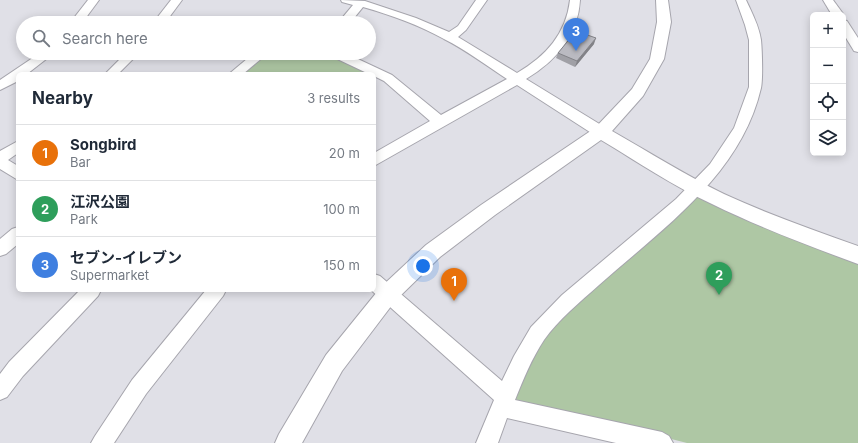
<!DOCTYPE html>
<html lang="en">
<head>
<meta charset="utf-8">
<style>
	:root { --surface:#fff; --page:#f6f6f7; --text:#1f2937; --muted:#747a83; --line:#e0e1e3; --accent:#2563eb }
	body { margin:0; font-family:Inter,"Noto Sans JP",sans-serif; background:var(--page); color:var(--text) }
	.controls { position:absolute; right:12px; top:12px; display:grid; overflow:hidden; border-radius:6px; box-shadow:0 2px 10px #0003 }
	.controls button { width:36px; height:36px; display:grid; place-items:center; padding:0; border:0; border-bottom:1px solid var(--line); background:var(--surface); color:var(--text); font:20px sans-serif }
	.you { position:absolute; left:423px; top:266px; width:14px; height:14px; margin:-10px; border:3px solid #fff; border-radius:50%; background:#1a73e8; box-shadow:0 0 0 6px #1a73e833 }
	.badge { display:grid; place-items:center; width:26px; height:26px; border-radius:50%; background:var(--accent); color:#fff; font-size:13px; font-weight:700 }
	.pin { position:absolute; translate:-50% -33px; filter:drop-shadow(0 1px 2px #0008) }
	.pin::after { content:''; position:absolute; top:21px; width:14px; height:12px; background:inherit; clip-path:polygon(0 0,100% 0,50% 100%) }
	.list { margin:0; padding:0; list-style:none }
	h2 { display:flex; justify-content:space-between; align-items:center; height:52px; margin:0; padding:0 16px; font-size:17px }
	h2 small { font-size:13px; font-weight:400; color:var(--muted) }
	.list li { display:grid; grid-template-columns:26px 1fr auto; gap:12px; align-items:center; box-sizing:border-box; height:56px; padding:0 16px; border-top:1px solid var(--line) }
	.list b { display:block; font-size:15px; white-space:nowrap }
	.list p { margin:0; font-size:13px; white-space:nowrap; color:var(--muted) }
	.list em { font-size:13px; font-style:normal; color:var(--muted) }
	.icon { flex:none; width:22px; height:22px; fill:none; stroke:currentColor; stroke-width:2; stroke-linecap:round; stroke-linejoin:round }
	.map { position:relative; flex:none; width:858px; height:443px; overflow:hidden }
	.search { position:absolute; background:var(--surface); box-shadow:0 2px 10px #0003; left:16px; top:16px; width:360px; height:44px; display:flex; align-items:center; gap:10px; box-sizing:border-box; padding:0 14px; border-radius:22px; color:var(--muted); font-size:15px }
	.panel { position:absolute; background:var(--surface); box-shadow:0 2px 10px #0003; left:16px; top:72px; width:360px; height:220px; border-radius:6px }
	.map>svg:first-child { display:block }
	.green { fill:#aec7a4 }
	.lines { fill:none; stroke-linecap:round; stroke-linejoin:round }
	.minor-casing { stroke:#a6a5ad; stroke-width:2 }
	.tertiary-casing { stroke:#a6a5ad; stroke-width:2 }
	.minor { fill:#fff; fill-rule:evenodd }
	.tertiary { fill:#fff; fill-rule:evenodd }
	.wall { fill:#a0a0a6 }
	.shaded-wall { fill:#828287 }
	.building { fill:#babac1; stroke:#828287 }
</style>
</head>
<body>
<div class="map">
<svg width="858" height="443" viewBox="0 0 858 443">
	<rect width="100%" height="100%" fill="#e0e0e7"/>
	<g class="green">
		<path d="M262,53H325L374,71L368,74H235Z"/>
		<path d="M697,189L858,255V443H687L506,397L537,334Z"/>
	</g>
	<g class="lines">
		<defs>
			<g id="minor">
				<path d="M88,0H99L82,23H70Z"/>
				<path d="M171,0H182L165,23H153Z"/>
				<path d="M341,0L365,1L416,18L449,32L458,26L476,0H487L466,30L458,37L517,73C546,56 566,34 570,0H580C578,36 556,61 526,79L606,128L608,132L606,136L601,137L596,136L517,85L374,166V153L430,121L384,81L374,76V74H369L331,56L329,53H345L392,75L441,115L507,79C487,66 466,50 444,39C419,25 391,15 363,7L350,23H338L353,5L342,2Z"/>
				<path d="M736,0H746C752,13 759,26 761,40C762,50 763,78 761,88C741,175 662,229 599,285C581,301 558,320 544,340C532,358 523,380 515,400L662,432L669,436L673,443H616L507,418L498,443H476L494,400L371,290H374V274L380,276L502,381L514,356L531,327L562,295L676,199L710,164L734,128L749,87V40L745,25Z"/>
				<path d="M823,0H833L844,15L843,16L832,15Z"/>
				<path d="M843,20L847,21L858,38V52L854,51L843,33Z"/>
				<path d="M40,53H54L27,74H18V81L0,90V80Z"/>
				<path d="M126,53H139L118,74H105Z"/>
				<path d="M254,53H268L243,74H229Z"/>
				<path d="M18,141V153L8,160L18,166V180L0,169V151Z"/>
				<path d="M18,227V244L6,254L0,256V239L12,229Z"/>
				<path d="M80,290H101L98,296L23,376L7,397L0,400V374L9,362Z"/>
				<path d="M206,290H226L223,296L146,394L114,443H91L95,436L132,380Z"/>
			</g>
			<path id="tertiary" d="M656,0H668L671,22L664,59L643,96L612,131C649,152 685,175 724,194C767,214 813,230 858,246V264C809,246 759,227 712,204C673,186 638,162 601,140L495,215L440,257L395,301L342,371L302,443H275L279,434L326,355L381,287L426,245L481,205L595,128L632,89L650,59L657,22Z"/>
		</defs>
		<use href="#minor" class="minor-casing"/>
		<use href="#tertiary" class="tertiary-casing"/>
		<use href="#minor" class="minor"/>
		<use href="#tertiary" class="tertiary"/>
	</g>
	<path class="wall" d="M594,44L575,67L556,58L558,53Z"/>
	<path class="shaded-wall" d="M596,38L594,44L575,67L577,61Z"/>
	<path class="building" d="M576,31L596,38L577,61L558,53Z"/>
</svg>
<div class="controls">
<button>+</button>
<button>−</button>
<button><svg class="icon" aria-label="locate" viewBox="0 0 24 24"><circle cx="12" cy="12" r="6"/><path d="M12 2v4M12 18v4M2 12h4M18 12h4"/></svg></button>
<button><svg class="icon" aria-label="layers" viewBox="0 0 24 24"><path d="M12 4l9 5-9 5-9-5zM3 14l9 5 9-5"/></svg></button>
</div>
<div class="you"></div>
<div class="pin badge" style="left:454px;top:301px;background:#e8710a">1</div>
<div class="pin badge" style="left:719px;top:295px;background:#2e9e5b">2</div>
<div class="pin badge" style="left:576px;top:51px;background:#3f7fe0">3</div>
<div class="search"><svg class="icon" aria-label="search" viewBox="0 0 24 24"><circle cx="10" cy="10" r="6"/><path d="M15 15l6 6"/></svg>Search here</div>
<section class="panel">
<h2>Nearby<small>3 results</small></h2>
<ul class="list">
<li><span class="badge" style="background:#e8710a">1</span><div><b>Songbird</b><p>Bar</p></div><em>20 m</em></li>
<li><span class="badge" style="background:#2e9e5b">2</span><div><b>江沢公園</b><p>Park</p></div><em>100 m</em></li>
<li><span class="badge" style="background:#3f7fe0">3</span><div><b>セブン-イレブン</b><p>Supermarket</p></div><em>150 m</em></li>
</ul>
</section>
</div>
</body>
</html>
